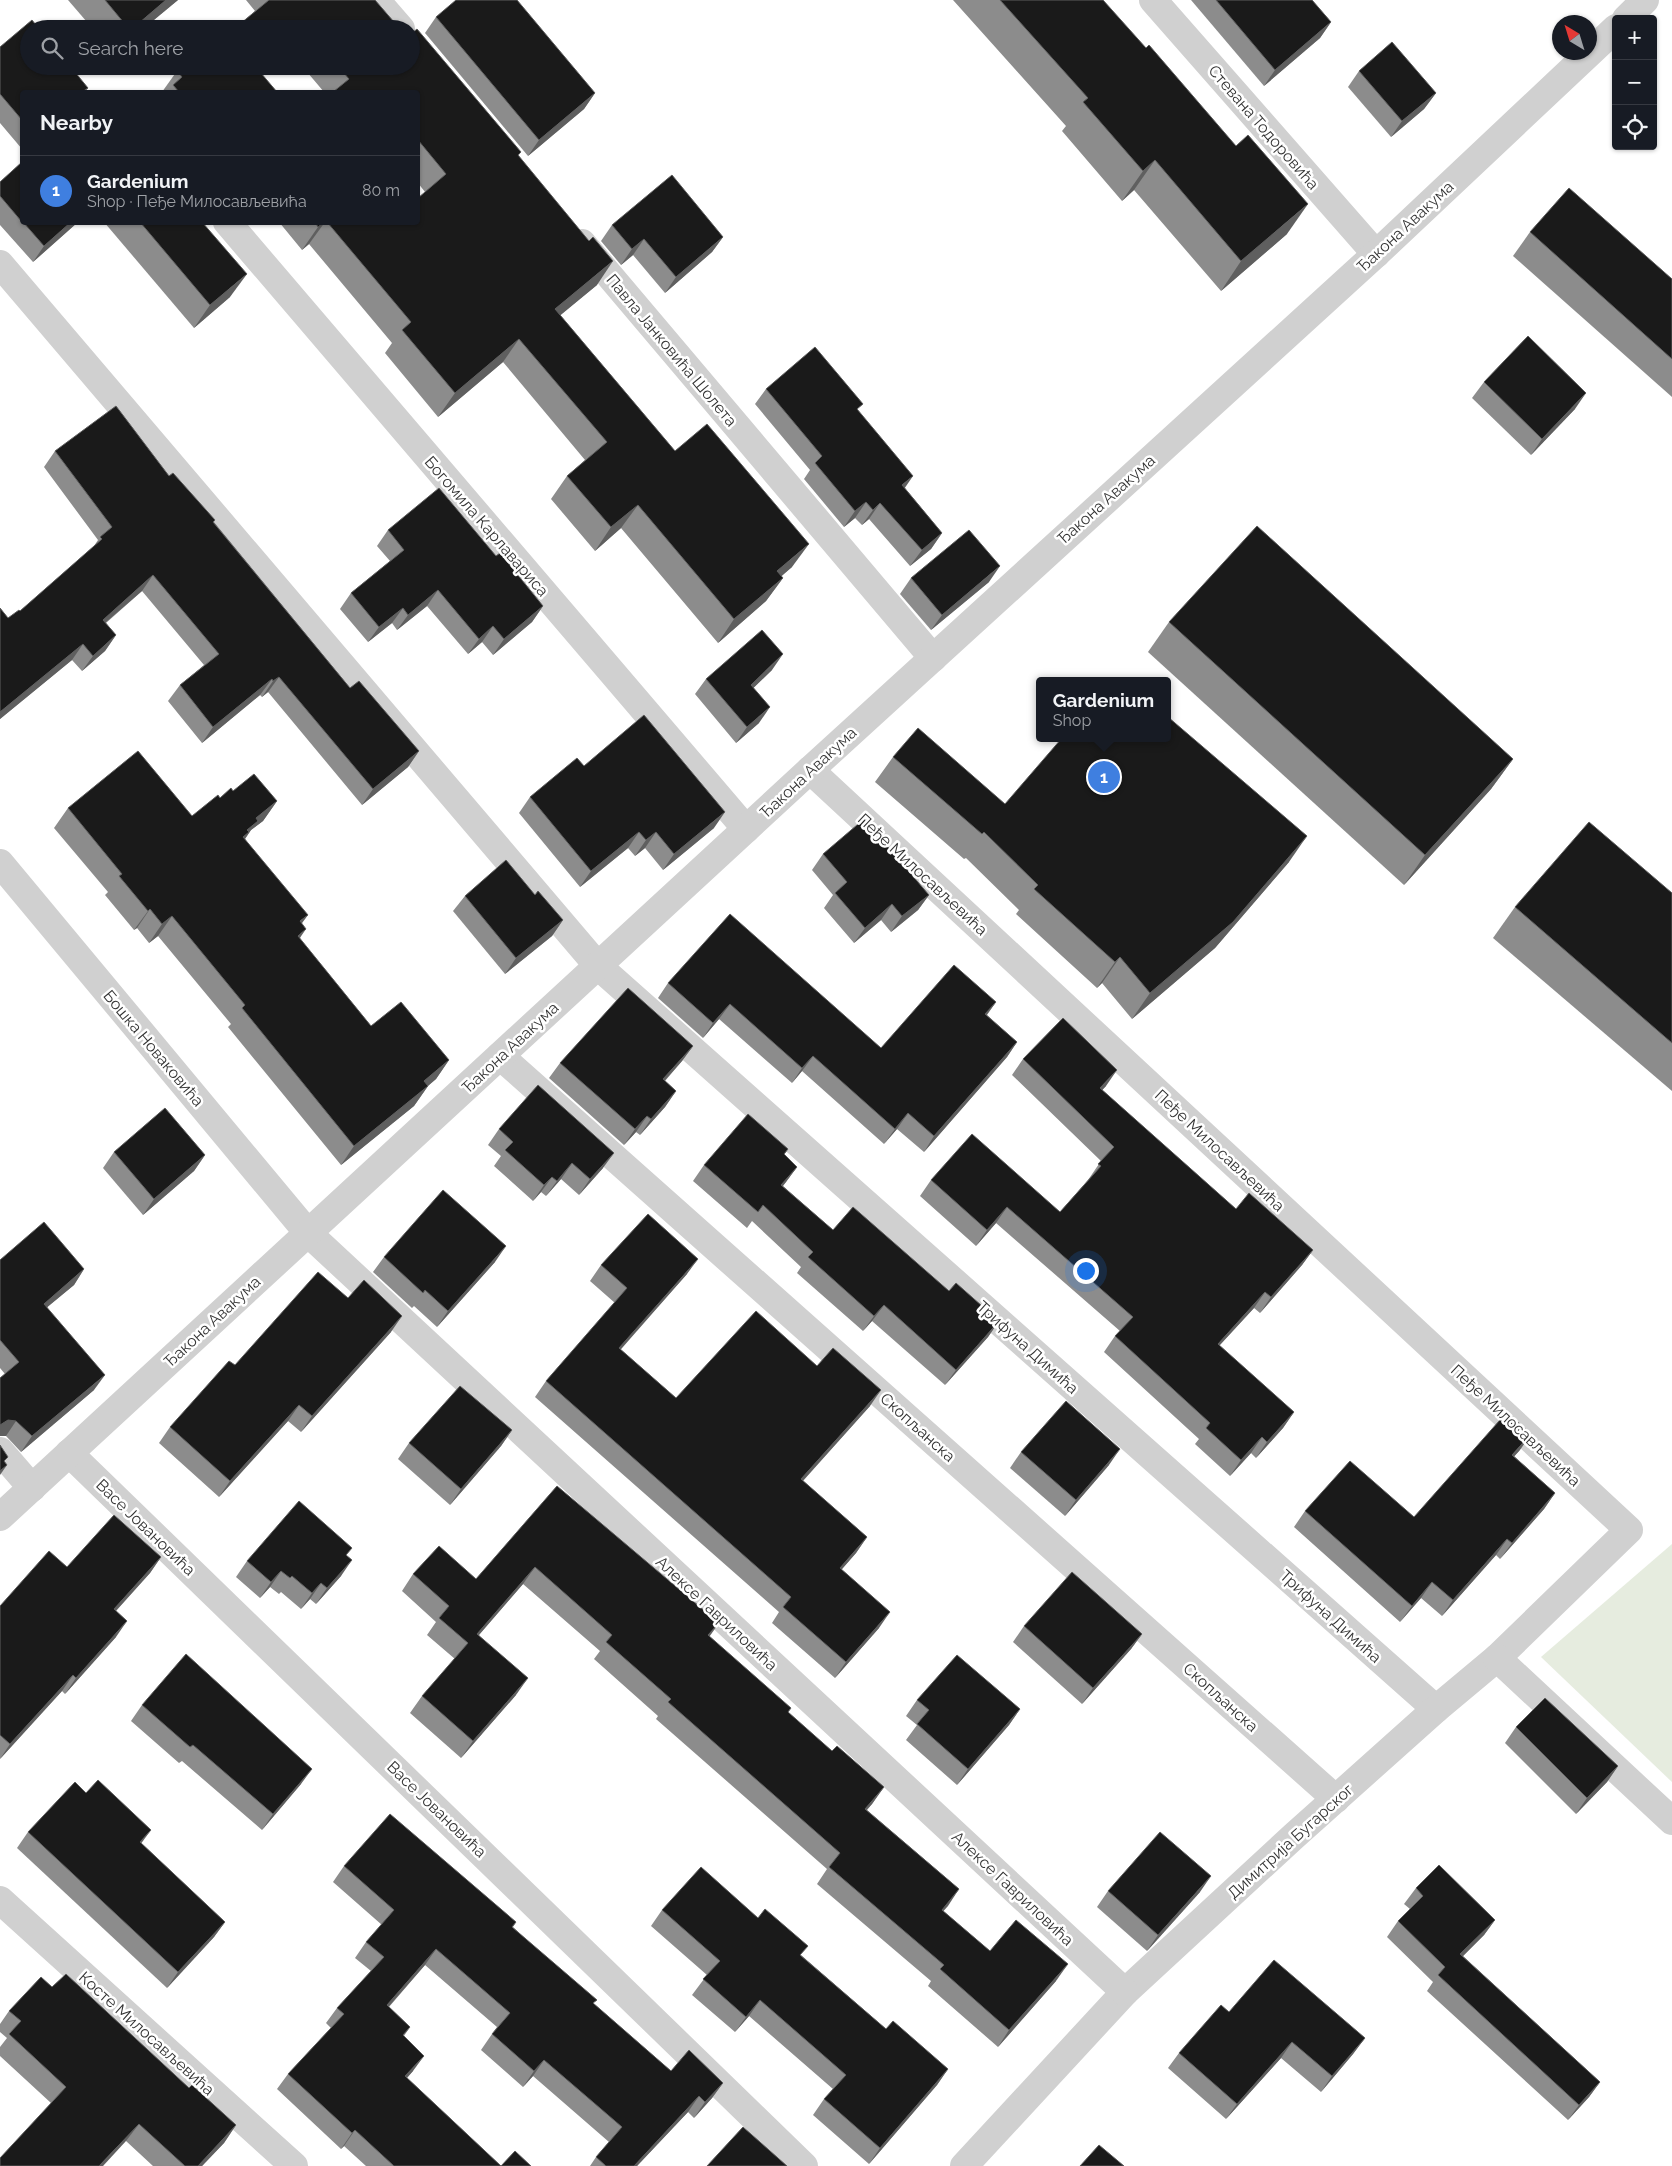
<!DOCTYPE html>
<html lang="en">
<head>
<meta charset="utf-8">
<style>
	:root { --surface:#171b24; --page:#242831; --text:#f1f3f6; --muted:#9ea1a6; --line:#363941; --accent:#8c9099 }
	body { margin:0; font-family:Raleway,sans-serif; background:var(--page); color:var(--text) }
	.controls { position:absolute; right:15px; top:15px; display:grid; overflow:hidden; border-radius:5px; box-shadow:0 1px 4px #0004 }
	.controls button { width:45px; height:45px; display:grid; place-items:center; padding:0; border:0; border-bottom:1px solid var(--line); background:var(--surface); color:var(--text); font:25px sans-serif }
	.compass { position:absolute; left:1552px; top:15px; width:45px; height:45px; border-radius:50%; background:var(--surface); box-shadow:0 1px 4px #0004; rotate:322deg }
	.you { position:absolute; left:1085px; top:1270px; width:18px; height:18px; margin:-12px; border:4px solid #fff; border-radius:50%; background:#1a73e8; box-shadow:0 0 0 8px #1a73e833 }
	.badge { display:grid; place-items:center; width:32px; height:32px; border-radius:50%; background:var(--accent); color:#fff; font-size:16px; font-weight:700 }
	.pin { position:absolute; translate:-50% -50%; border:2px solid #fff; box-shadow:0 1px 5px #0006 }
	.popup { position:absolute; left:1036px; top:677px; width:135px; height:65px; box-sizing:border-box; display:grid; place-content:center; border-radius:5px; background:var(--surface); filter:drop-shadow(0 1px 4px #0005); font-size:16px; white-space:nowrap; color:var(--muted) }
	.popup b { font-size:19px; color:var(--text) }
	.popup::after { content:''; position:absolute; left:50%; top:100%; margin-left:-10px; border:10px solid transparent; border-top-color:var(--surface) }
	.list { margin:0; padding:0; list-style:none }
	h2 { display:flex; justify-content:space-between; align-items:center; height:65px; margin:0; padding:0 20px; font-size:21px }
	h2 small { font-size:16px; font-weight:400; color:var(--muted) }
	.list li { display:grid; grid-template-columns:32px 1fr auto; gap:15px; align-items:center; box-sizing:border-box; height:70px; padding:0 20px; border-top:1px solid var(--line) }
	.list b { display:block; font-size:19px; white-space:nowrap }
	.list p { margin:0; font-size:16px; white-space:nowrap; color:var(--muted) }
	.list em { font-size:16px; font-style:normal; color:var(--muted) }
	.icon { flex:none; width:28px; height:28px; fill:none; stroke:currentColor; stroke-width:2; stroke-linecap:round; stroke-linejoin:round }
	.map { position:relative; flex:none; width:1672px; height:2166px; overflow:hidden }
	.search { position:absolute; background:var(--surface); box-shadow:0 1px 4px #0004; left:20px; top:20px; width:400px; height:55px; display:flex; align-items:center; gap:12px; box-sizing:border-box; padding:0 18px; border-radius:28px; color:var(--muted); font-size:19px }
	.panel { position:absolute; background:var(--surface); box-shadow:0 1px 4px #0004; left:20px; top:90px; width:400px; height:135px; border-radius:5px }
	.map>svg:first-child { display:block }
	.green { fill:#e6ecdf }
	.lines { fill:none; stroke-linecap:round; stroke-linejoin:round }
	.minor { stroke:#d0d0d0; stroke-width:28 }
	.wall { fill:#8c8c8c }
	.shaded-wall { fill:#5f5f5f }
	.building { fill:#1a1a1a; stroke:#5f5f5f }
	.labels { text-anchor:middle; stroke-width:5; stroke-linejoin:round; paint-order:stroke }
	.street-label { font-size:16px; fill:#333; stroke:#fff }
</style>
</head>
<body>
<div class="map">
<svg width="1672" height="2166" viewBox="0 0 1672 2166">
	<rect width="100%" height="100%" fill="#fff"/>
	<path class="green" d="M1672,1544V1782L1541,1657Z"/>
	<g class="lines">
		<g class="minor">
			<path d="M376,0L401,29"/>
			<path d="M1153,0L1376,254"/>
			<path d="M1626,19L1645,0"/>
			<path d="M227,222L746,829"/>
			<path d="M582,243L933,658"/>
			<path d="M0,264L598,966L1436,1709"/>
			<path d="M810,770L1629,1530L1497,1658L1436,1709L1294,1836L1125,1992L964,2166"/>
			<path d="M0,863L308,1233L1125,1992"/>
			<path d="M500,1056L1336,1799"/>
			<path d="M0,1451L32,1488"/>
			<path d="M69,1453L804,2166"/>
			<path d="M0,1517L810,770L1376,254L1616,28"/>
			<path d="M1497,1658L1672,1821"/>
			<path d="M0,1900L294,2166"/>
		</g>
	</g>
	<g class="wall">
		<path d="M68,0H178L143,29H93Z"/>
		<path d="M246,0H375L400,29H234L255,11Z"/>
		<path d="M953,0H1103L1287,234L1221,291L1134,190L1122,201L1062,131L1066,126Z"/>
		<path d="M1191,0H1312L1331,22L1320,38L1264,86Z"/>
		<path d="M436,17L595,93L584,109L528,156L425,33Z"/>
		<path d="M0,47L88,88L85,92H22V149L0,123Z"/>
		<path d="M302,66H411L521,152L518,156L597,285L560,315L675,451L792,567L781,576L783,578L766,601L718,643L621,528L595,551L551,499L567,476L585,460L503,362L438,417L385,353L392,343L309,244L302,250L279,222H418L425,192L418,183V92H324Z"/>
		<path d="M258,70L277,92H162L177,71Z"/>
		<path d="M1359,71L1436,93L1424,109L1391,137L1348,87Z"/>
		<path d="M22,162V222H78L33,262L0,225V182Z"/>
		<path d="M104,222H202L230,297L194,328Z"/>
		<path d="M612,225L723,237L712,252L665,293L633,255L621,265L601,241Z"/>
		<path d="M1530,232L1672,279V397L1513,256Z"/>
		<path d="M1484,382L1575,409L1531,455L1472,398Z"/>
		<path d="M766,389L858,411L905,488L942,533L931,549L910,566L869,519L862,525L855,518L844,527L804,479L810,470L755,404Z"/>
		<path d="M55,451L169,476L215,520L214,522L350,688L419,751L408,767L362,805L268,692L262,697L260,695L202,743L168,701L180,685L204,665L142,591L106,623L116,635L105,651L82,671L72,660L0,719V608L8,618L20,611L94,546L98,540L44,467Z"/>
		<path d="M388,530L496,556L543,606L532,622L493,655L482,642L468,654L427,606L397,630L392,623L368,642L340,609L351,593L390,561L377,546Z"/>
		<path d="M911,578L989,582L931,630L900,594Z"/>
		<path d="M1169,622L1513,759L1491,789L1404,885L1148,652Z"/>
		<path d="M772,670L753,688L759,723L736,743L695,694L706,679Z"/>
		<path d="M893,757L1005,804L1289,862L1215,948L1132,1019L1102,983L1097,988L1016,914L1019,910L966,858L964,859L875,782Z"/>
		<path d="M584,766L714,828L663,870L645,848L635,856L628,848L580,887L519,813L530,797Z"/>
		<path d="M233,791L277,801L263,821L251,830L245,839L302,923L300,939L371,1026L449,1060L436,1079L428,1086L414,1106L341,1165L228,1027L231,1024L158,936L149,943L137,928L134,930L105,895L108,892L54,828L68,808L192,816L220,798Z"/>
		<path d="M823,854L929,895L918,910L891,932L881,920L854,943L824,908L833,895L812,870Z"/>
		<path d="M1672,893V1091L1493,938L1515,907Z"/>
		<path d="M535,895L563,920L552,936L505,974L453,911L465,896Z"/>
		<path d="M668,983L881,1048L996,1002L987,1015L1017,1042L1007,1057L924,1152L897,1129L884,1144L802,1071L792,1083L719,1019L703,1038L658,998Z"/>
		<path d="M693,1046L682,1061L665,1081L676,1091L665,1107L640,1135L636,1132L624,1145L549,1078L560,1063Z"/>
		<path d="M1023,1059L1106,1086L1102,1090L1236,1209L1313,1250L1302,1265L1260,1313L1254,1308L1219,1346L1294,1412L1283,1428L1256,1458L1251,1453L1230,1476L1195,1444L1199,1439L1104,1352L1115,1336L1120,1331L996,1223L976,1246L920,1196L931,1180L1060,1212L1088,1180L1101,1161L1012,1075Z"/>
		<path d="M499,1129L603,1168L579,1195L561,1179L546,1196L541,1192L533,1201L494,1166L501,1156L488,1145Z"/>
		<path d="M788,1149L784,1155L797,1167L783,1186L833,1230L949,1291L999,1321L988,1337L945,1385L872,1321L863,1331L797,1273L801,1267L752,1221L747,1228L693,1181L704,1165Z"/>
		<path d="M114,1152L205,1155L194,1171L143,1215L103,1168Z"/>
		<path d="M384,1257L495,1262L437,1327L414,1306L412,1308L373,1272Z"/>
		<path d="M0,1260L84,1269L74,1285L47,1307L94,1390L21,1452L6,1436L5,1374L0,1368Z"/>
		<path d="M601,1265L687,1274L620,1349L676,1398L817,1366L870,1406L803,1481L867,1537L856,1553L841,1570L879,1628L835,1678L772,1623L779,1612L535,1397L546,1381L615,1303L590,1281Z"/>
		<path d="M348,1298L391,1332L301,1432L288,1421L219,1497L159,1443L170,1427L235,1365Z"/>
		<path d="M512,1430L501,1446L450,1505L398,1459L409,1443Z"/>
		<path d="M1520,1450L1514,1456L1555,1493L1544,1509L1500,1559L1496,1555L1442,1616L1421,1598L1400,1622L1294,1527L1305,1511L1414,1517Z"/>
		<path d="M1021,1452L1109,1465L1065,1516L1010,1468Z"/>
		<path d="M557,1486L709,1637L788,1713L832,1751L884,1787L872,1804L867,1810L959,1889L943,1911L990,1951L1056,1981L998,2047L928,1986L931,1981L817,1884L827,1869L656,1719L658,1716L594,1659L600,1651L523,1584L479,1635L516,1695L461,1758L410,1713L422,1696L455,1659L427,1635L436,1622L402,1591L413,1574L476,1579Z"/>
		<path d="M347,1556L341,1576L316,1604L310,1599L301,1609L281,1592L279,1594L270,1587L260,1598L236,1577L247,1561Z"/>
		<path d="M161,1557L150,1573L116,1611V1637L65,1694L62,1691L0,1759V1606L67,1567Z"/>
		<path d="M1024,1626L1142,1634L1131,1649L1082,1704L1013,1642Z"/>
		<path d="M917,1700L1020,1709L1009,1725L957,1785L906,1740L917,1725L906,1716Z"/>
		<path d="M142,1705L301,1784L262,1830L182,1761L179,1763L131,1721Z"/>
		<path d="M1516,1727L1618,1766L1607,1782L1576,1814L1505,1743Z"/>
		<path d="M28,1832L142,1844L225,1922L214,1937L167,1988L17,1848Z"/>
		<path d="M344,1866L516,1922L513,1927L594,2004L671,2071L723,2083L712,2098L694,2118L688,2112L637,2166H590L596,2157L609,2142L533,2076L523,2087L481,2050L492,2034L497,2027L425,1965L389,2007L410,2027L404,2036L413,2071L407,2078L501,2166H531H366L344,2146L341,2149L277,2089L288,2074L331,2028L326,2023L337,2008L371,1971L355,1958L366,1942L382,1925L333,1882Z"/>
		<path d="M1416,1888L1495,1920L1484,1935L1463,1956L1600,2082L1589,2097L1568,2120L1427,1991L1433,1982L1387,1937L1398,1921L1410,1909L1404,1904Z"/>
		<path d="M1108,1891L1200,1892L1147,1951L1097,1907Z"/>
		<path d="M662,1910L801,1955L886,2029L948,2069L937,2085L869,2164L813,2115L824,2099L833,2089L749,2016L735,2032L692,1995L707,1975L651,1926Z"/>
		<path d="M52,1987L189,2088L236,2125L224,2143L202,2166H153L126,2141L51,2103L0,2056V2047L7,2038L0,2032V2024L9,2011Z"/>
		<path d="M1229,2012L1365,2038L1353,2054L1321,2092L1281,2058L1226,2119L1168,2068L1179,2053Z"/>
	</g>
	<g class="shaded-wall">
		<path d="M166,0H178L143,29H132Z"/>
		<path d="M1331,22L1320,38L1264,86L1275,70Z"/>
		<path d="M252,66H262L237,88Z"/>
		<path d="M595,93L584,109L528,156L539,140Z"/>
		<path d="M1436,93L1424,109L1391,137L1402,121Z"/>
		<path d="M1155,160L1134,190L1122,201L1143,171Z"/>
		<path d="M1308,204L1287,234L1221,291L1241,261Z"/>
		<path d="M71,222H78L33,262L44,246Z"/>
		<path d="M324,222H325L309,244L302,250L318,227Z"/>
		<path d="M723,237L712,252L665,293L676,277Z"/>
		<path d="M644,239L633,255L621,265L632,249Z"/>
		<path d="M613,261L597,285L539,333L555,309Z"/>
		<path d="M247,274L230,297L194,328L210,305Z"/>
		<path d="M519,339L503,362L438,417L455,393Z"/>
		<path d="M1586,393L1575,409L1531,455L1542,439Z"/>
		<path d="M913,476L902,492V485Z"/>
		<path d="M866,502L855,518L844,527L855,511Z"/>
		<path d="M880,503L869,519L862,525L873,510Z"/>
		<path d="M638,505L621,528L595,551L611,527Z"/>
		<path d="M942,533L931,549L910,566L922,550Z"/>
		<path d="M809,544L792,567L760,595L777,571Z"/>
		<path d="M1000,566L989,582L931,630L942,615Z"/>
		<path d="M153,575L142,591L91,635L103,620Z"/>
		<path d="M783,578L766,601L718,643L734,619Z"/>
		<path d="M438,590L427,606L397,630L408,615Z"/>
		<path d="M543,606L532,622L493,655L504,639Z"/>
		<path d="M403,608L392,623L368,642L379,627Z"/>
		<path d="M493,626L482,642L468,654L479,639Z"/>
		<path d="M116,635L105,651L82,671L93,656Z"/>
		<path d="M83,644L72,660L0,719V712Z"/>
		<path d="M783,654L772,670L740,701L751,685Z"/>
		<path d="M279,677L268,692L262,697L273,681Z"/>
		<path d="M272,679L260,695L202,743L213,727Z"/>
		<path d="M770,707L759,723L736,743L747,727Z"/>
		<path d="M419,751L408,767L362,805L373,789Z"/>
		<path d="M1513,759L1491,789L1404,885L1425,855Z"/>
		<path d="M277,801L263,821L251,830L236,852L247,830L256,818Z"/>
		<path d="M725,812L714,828L663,870L674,854Z"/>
		<path d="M639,832L628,848L580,887L591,871Z"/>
		<path d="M656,832L645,848L635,856L646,840Z"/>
		<path d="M1307,836L1289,862L1215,948L1132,1019L1150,993Z"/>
		<path d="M929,895L918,910L891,932L902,916Z"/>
		<path d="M892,904L881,920L854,943L865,928Z"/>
		<path d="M150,909L137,928L134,930L148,911Z"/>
		<path d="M308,915L294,934L300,921Z"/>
		<path d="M172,916L158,936L149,943L162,924Z"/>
		<path d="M563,920L552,936L505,974L516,958Z"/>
		<path d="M306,929L293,948L298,936Z"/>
		<path d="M1120,957L1102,983L1097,988L1115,962Z"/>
		<path d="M996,1002L985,1017V1014Z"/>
		<path d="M730,1004L719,1019L703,1038L713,1023Z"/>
		<path d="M1017,1042L1007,1057L924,1152L934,1136Z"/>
		<path d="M693,1046L682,1061L652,1095L663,1079Z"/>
		<path d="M813,1056L802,1071L792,1083L802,1068Z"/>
		<path d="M449,1060L436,1079L410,1101L424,1081Z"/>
		<path d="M1117,1070L1106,1086L1089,1104L1100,1088Z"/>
		<path d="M428,1086L414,1106L341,1165L354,1146Z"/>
		<path d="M676,1091L665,1107L640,1135L651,1119Z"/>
		<path d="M908,1113L897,1129L884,1144L895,1129Z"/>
		<path d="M647,1116L636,1132L624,1145L635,1129Z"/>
		<path d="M614,1153L603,1168L579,1195L590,1179Z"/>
		<path d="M205,1155L194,1171L143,1215L154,1199Z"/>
		<path d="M572,1163L561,1179L546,1196L557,1181Z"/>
		<path d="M797,1167L786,1182L770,1201L781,1185Z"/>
		<path d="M552,1177L541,1192L533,1201L544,1185Z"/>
		<path d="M1007,1207L996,1223L976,1246L987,1230Z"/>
		<path d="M506,1246L495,1262L437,1327L448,1311Z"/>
		<path d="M1313,1250L1302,1265L1260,1313L1271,1297Z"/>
		<path d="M698,1259L687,1274L608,1364L619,1348Z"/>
		<path d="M84,1269L74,1285L33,1319L44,1304Z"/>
		<path d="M1265,1292L1254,1308L1206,1360L1218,1344Z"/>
		<path d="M884,1305L872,1321L863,1331L874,1316Z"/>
		<path d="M402,1316L391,1332L301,1432L312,1416Z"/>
		<path d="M999,1321L988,1337L945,1385L956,1370Z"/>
		<path d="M105,1375L94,1390L21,1452L32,1436Z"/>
		<path d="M881,1390L870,1406L790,1495L801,1479Z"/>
		<path d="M299,1405L288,1421L219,1497L230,1481Z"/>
		<path d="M1294,1412L1283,1428L1256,1458L1267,1442Z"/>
		<path d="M8,1420L16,1421L6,1436H0V1424Z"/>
		<path d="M512,1430L501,1446L450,1505L461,1489Z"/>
		<path d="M1531,1434L1520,1450L1501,1471L1512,1455Z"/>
		<path d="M1262,1437L1251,1453L1230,1476L1241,1460Z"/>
		<path d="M1120,1449L1109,1465L1065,1516L1076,1500Z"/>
		<path d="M7,1465L0,1475V1471Z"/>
		<path d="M1555,1493L1544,1509L1500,1559L1512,1543Z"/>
		<path d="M867,1537L856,1553L829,1584L840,1568Z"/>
		<path d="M1507,1539L1496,1555L1442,1616L1453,1600Z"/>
		<path d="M161,1557L150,1573L103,1625L114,1609Z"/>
		<path d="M352,1560L341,1576L316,1604L327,1588Z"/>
		<path d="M535,1567L523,1584L465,1651L477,1634Z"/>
		<path d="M281,1571L270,1587L260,1598L271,1582Z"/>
		<path d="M1432,1582L1421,1598L1400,1622L1412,1606Z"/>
		<path d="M321,1583L310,1599L301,1609L312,1593Z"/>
		<path d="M890,1612L879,1628L835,1678L846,1662Z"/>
		<path d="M127,1621L116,1637L65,1694L76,1678Z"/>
		<path d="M719,1623L707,1640L708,1635Z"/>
		<path d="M1142,1634L1131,1649L1082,1704L1093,1688Z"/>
		<path d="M73,1675L62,1691L0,1759L10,1744Z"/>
		<path d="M528,1678L516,1695L461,1758L473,1741Z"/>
		<path d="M1020,1709L1009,1725L957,1785L968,1769Z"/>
		<path d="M1618,1766L1607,1782L1576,1814L1587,1798Z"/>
		<path d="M312,1769L301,1784L262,1830L273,1814Z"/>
		<path d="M884,1787L872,1804L853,1825L865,1809Z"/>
		<path d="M151,1830L140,1845V1842Z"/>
		<path d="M1211,1876L1200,1892L1147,1951L1158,1935Z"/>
		<path d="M959,1889L948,1906L930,1926L942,1910Z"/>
		<path d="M1495,1920L1484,1935L1449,1970L1460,1954Z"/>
		<path d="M225,1922L214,1937L167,1988L178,1972Z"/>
		<path d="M436,1949L425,1965L376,2021L387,2005Z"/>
		<path d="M1068,1964L1056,1981L998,2047L1009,2030Z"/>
		<path d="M760,2000L749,2016L735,2032L746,2017Z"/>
		<path d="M1365,2038L1353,2054L1321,2092L1332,2076Z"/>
		<path d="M1292,2042L1281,2058L1226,2119L1237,2104Z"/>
		<path d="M424,2056L413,2071L394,2092L405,2076Z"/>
		<path d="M544,2060L533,2076L523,2087L534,2071Z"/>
		<path d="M948,2069L937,2085L869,2164L880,2148Z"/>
		<path d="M1600,2082L1589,2097L1568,2120L1579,2105Z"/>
		<path d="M723,2083L712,2098L694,2118L705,2102Z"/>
		<path d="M699,2096L688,2112L637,2166H634Z"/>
		<path d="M139,2124L126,2141L103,2166H99Z"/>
		<path d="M236,2125L224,2143L202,2166H198Z"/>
		<path d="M355,2130L344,2146L341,2149L352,2133Z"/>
	</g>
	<g class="building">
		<path d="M105,0H166L132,29H129Z"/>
		<path d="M269,0H375L400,29H306L302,23L295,29H234Z"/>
		<path d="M456,0H517L595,93L539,140L436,17Z"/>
		<path d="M1000,0H1103L1146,48L1149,45L1236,146L1248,135L1308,204L1241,261L1155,160L1143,171L1083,102L1088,98Z"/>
		<path d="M1216,0H1312L1331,22L1275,70Z"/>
		<path d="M32,20L39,29H29V66H70L88,88L82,92H22V120L0,94V47Z"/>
		<path d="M417,29L521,152L518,155L589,241L593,237L613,261L555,309L675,451L707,424L809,544L777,571L783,578L734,619L638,505L611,527L567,476L607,442L519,339L455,393L402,330L411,322L327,222H418V198L446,174L418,140V92H333L349,79L338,66H411V34Z"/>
		<path d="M1392,42L1436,93L1402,121L1359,71Z"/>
		<path d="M182,66H255L277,92H179L173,85L182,77L177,71Z"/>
		<path d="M22,162V222L0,196V182Z"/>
		<path d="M672,175L723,237L676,277L644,239L632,249L612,225Z"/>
		<path d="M1569,188L1672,279V359L1530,232Z"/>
		<path d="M23,222H71L44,246Z"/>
		<path d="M140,222H202L247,274L210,305Z"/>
		<path d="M315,222H324L318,227Z"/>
		<path d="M1528,336L1586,393L1542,439L1484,382Z"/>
		<path d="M815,347L863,404L857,409L913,476L902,485L942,533L922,550L880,503L873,510L866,502L855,511L815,463L822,456L766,389Z"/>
		<path d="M116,406L169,476L173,473L215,520L213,522L350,688L359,681L419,751L373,789L279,677L273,681L272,679L213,727L180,685L219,654L153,575L103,620L116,635L93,656L83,644L0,712V608L8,618L19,610L20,611L102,539L100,537L112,527L55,451Z"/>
		<path d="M439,488L496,556L500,553L543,606L504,639L493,626L479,639L438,590L408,615L403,608L379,627L351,593L404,550L388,530Z"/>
		<path d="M1257,526L1513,759L1425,855L1169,622Z"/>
		<path d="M969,530L1000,566L942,615L911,578Z"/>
		<path d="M762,630L783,654L751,685L770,707L747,727L706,679Z"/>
		<path d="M644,715L725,812L674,854L656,832L646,840L639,832L591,871L530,797L577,758L584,766Z"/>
		<path d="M1168,717L1307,836L1233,922L1150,993L1120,957L1115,962L1034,889L1038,885L984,832L982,834L893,757L918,728L1005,804L1062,738H1168Z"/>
		<path d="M138,751L192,816L218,795L220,798L231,788L233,791L254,774L277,801L256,818L258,821L247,830L249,832L243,837L308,915L300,921L306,929L298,936L371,1026L401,1002L449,1060L424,1081L428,1086L354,1146L242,1008L245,1005L172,916L162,924L150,909L148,911L119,876L122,874L68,808Z"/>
		<path d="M864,819L929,895L902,916L892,904L865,928L835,893L847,882L823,854Z"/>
		<path d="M1589,822L1672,893V1043L1515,907Z"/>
		<path d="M506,860L535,895L538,891L563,920L516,958L465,896Z"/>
		<path d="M730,914L881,1048L954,965L996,1002L985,1014L1017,1042L934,1136L908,1113L895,1129L813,1056L802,1068L730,1004L713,1023L668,983Z"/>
		<path d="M628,988L693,1046L663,1079L676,1091L651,1119L647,1116L635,1129L560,1063Z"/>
		<path d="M1063,1018L1117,1070L1100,1088L1236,1209L1249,1193L1313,1250L1271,1297L1265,1292L1218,1344L1294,1412L1267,1442L1262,1437L1241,1460L1206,1428L1210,1423L1115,1336L1133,1317L1007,1207L987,1230L931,1180L972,1134L1060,1212L1101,1166L1098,1164L1114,1147L1023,1059Z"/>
		<path d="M538,1085L614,1153L590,1179L572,1163L557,1181L552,1177L544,1185L505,1150L513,1142L499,1129Z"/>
		<path d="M165,1108L205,1155L154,1199L114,1152Z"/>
		<path d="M748,1114L788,1149L784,1154L797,1167L781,1185L833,1230L853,1207L949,1291L956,1283L999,1321L956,1370L884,1305L874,1316L808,1257L813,1252L763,1205L758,1212L704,1165Z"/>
		<path d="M443,1190L506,1246L448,1311L425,1290L423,1293L384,1257Z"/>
		<path d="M648,1214L698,1259L619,1348L676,1398L756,1311L817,1366L833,1348L881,1390L801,1479L867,1537L840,1568L890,1612L846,1662L783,1607L791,1597L546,1381L627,1288L601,1265Z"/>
		<path d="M44,1222L84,1269L44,1304L105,1375L32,1436L16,1421L8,1420L0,1425V1378L19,1362L0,1340V1260Z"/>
		<path d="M318,1272L348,1298L364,1280L402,1316L312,1416L299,1405L230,1481L170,1427L229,1361L235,1365Z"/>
		<path d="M460,1386L512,1430L461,1489L409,1443Z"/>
		<path d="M1066,1401L1120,1449L1076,1500L1021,1452Z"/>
		<path d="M1507,1412L1531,1434L1512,1455L1555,1493L1512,1543L1507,1539L1453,1600L1432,1582L1412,1606L1305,1511L1350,1461L1414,1517Z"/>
		<path d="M0,1445L8,1457L4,1461L7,1465L0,1471Z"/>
		<path d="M557,1486L719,1623L708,1635L791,1708L788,1712L832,1751L837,1746L884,1787L865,1809L959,1889L942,1910L990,1951L1016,1920L1068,1964L1009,2030L940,1969L944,1965L829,1867L840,1853L668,1702L671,1699L606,1642L612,1635L535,1567L477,1634L528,1678L473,1741L422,1696L468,1643L439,1618L449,1606L413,1574L439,1546L476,1579Z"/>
		<path d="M299,1501L352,1548L346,1555L352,1560L327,1588L321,1583L312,1593L292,1576L290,1578L281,1571L271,1582L247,1561Z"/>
		<path d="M114,1515L161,1557L114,1609L127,1621L76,1678L73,1675L10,1744L0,1735V1606L49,1551L67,1567Z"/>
		<path d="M1072,1572L1142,1634L1093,1688L1024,1626Z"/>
		<path d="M186,1654L312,1769L273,1814L193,1745L190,1747L142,1705Z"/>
		<path d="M957,1655L1020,1709L968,1769L917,1724L929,1710L917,1700Z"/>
		<path d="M1545,1698L1618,1766L1587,1798L1516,1727Z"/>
		<path d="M98,1780L151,1830L140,1842L225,1922L178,1972L28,1832L75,1782L86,1793Z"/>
		<path d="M390,1814L516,1922L512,1927L597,2000L593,2003L671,2071L689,2050L723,2083L705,2102L699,2096L634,2166H606L596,2157L622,2127L544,2060L534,2071L492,2034L510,2013L436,1949L387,2005L410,2027L403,2035L424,2056L405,2076L501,2166L515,2151L531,2166H394L355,2130L352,2133L288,2074L344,2014L337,2008L384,1957L366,1942L394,1910L344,1866Z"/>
		<path d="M1160,1832L1211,1876L1158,1935L1108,1891Z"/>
		<path d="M1439,1865L1495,1920L1460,1954L1600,2082L1579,2105L1438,1975L1445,1967L1398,1921L1423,1896L1416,1888Z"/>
		<path d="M701,1867L758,1918L765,1909L808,1946L800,1955L886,2029L893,2021L948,2069L880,2148L824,2099L846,2075L760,2000L746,2017L703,1979L720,1961L662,1910Z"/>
		<path d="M1274,1960L1365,2038L1332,2076L1292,2042L1237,2104L1179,2053L1221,2005L1229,2012Z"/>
		<path d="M66,1974L189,2088L192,2085L236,2125L198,2166H185L139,2124L99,2166H0V2158L66,2087L9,2034L21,2021L9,2011L41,1977L52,1987Z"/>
		<path d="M743,2127L787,2166H707Z"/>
		<path d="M1099,2145L1124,2166H1080Z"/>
	</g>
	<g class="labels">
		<g class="street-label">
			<text transform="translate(1264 127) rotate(49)" y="6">Стевана Тодоровића</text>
			<text transform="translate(1405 226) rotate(-43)" y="6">Ђакона Авакума</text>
			<text transform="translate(672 350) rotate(50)" y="6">Павла Јанковића Шолета</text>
			<text transform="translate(1106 499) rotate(-42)" y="6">Ђакона Авакума</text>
			<text transform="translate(487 526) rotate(49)" y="6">Богомила Карлавариса</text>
			<text transform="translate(808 772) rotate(-43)" y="6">Ђакона Авакума</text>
			<text transform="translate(923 874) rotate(43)" y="6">Пеђе Милосављевића</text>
			<text transform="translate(510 1047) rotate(-43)" y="6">Ђакона Авакума</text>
			<text transform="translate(154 1048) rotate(50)" y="6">Бошка Новаковића</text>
			<text transform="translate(1220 1150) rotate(43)" y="6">Пеђе Милосављевића</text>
			<text transform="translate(212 1321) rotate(-43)" y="6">Ђакона Авакума</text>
			<text transform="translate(1028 1347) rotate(42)" y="6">Трифуна Димића</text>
			<text transform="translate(1516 1425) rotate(43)" y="6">Пеђе Милосављевића</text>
			<text transform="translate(918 1427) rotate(42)" y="6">Скопљанска</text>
			<text transform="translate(146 1527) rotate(44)" y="6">Васе Јовановића</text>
			<text transform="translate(717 1613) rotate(43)" y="6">Алексе Гавриловића</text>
			<text transform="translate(1331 1616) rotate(42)" y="6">Трифуна Димића</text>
			<text transform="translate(1221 1697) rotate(42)" y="6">Скопљанска</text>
			<text transform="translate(437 1809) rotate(44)" y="6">Васе Јовановића</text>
			<text transform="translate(1290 1841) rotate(-42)" y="6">Димитрија Бугарског</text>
			<text transform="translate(1013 1888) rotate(43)" y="6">Алексе Гавриловића</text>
			<text transform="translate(147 2033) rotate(42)" y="6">Косте Милосављевића</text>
		</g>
	</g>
</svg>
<div class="controls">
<button>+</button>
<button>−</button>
<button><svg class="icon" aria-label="locate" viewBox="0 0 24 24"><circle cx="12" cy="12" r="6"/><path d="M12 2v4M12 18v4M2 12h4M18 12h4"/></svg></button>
</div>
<svg class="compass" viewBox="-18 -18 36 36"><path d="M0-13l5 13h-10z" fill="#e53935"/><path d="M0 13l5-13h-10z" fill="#9ea1a6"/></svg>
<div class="you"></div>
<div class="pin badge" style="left:1104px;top:777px;background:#3f7fe0">1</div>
<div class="popup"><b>Gardenium</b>Shop</div>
<div class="search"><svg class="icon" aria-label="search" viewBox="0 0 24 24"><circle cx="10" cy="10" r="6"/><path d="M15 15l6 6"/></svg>Search here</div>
<section class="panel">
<h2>Nearby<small></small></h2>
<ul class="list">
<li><span class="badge" style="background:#3f7fe0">1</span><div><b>Gardenium</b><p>Shop · Пеђе Милосављевића</p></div><em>80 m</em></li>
</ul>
</section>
</div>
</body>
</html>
